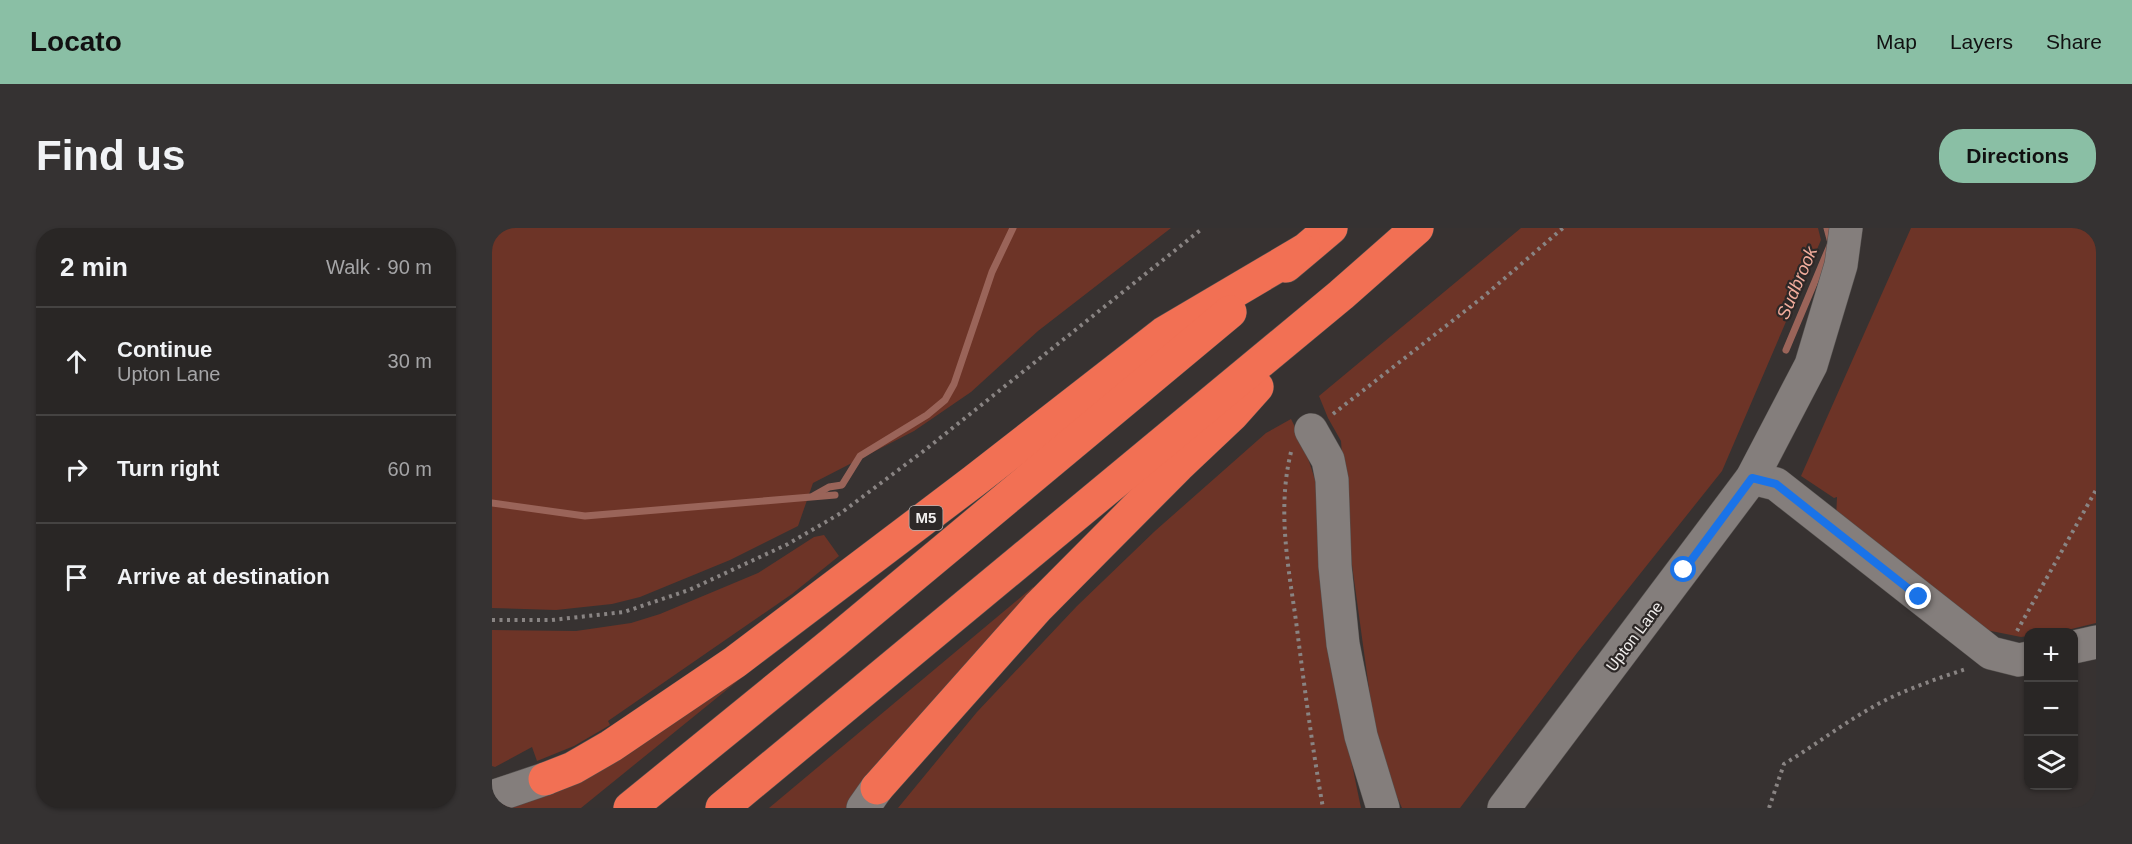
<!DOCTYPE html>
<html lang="en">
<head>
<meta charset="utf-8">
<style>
	:root { --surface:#292625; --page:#353232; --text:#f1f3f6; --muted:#a5a5a7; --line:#454342; --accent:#8abfa5 }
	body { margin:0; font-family:Helvetica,sans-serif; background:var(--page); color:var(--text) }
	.controls { position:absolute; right:18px; bottom:18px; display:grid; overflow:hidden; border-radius:12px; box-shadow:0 2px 4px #0004 }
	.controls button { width:54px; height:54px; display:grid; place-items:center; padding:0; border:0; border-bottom:2px solid var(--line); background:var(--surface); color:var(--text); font:30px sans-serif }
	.stop { position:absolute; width:18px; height:18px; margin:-14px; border:4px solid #1a73e8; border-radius:50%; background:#fff }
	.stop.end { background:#1a73e8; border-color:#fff; box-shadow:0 2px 6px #0008 }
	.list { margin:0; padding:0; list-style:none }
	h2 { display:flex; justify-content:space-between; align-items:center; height:78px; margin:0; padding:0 24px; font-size:26px }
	h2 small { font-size:20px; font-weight:400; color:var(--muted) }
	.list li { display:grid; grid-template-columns:39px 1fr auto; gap:18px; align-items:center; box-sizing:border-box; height:108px; padding:0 24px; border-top:2px solid var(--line) }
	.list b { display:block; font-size:22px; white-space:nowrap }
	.list p { margin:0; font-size:20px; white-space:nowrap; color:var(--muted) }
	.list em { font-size:20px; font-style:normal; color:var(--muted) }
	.icon { flex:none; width:33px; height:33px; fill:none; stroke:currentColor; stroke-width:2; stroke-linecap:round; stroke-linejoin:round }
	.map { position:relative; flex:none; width:1604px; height:580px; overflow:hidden; border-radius:24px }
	header { display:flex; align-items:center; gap:36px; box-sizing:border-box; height:84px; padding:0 30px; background:var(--accent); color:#111 }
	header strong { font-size:28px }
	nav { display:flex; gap:33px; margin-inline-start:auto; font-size:21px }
	.intro { display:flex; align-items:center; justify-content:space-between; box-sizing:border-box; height:144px; padding:0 36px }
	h1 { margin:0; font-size:42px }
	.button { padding:15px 27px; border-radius:24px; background:var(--accent); color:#111; font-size:21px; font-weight:700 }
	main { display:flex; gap:36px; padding:0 36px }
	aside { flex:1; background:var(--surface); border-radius:24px; box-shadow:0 2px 4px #0004 }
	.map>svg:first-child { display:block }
	.green { fill:#6d3427 }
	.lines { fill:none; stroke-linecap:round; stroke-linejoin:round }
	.stream { stroke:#9a6459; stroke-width:7 }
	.minor-casing { stroke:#55514f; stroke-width:34 }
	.highway-casing { stroke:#55514f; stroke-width:34 }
	.path { stroke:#898483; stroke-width:4; stroke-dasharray:3 4.5; stroke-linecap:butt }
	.minor { stroke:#847e7c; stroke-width:33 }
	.highway { stroke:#f27054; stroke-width:33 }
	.route { stroke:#1a73e8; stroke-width:8 }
	.labels { text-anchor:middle; stroke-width:4.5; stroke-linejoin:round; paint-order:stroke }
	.shield { fill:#2d2827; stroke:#b6b3b2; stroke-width:1.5 }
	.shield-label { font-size:15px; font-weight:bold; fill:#f1eeed }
	.street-label { font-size:16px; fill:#f1eeed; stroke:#2d2827 }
	.water-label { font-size:18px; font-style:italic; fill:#f2ad9d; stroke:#2d2827 }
</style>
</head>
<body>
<header>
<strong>Locato</strong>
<nav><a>Map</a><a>Layers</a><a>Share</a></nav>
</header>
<div class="intro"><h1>Find us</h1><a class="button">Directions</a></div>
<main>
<aside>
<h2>2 min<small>Walk · 90 m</small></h2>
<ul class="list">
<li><svg class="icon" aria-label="ahead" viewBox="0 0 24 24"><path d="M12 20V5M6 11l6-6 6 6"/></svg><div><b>Continue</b><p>Upton Lane</p></div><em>30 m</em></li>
<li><svg class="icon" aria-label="right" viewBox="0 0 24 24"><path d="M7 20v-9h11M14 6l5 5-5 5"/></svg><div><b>Turn right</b></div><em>60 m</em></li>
<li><svg class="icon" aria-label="arrive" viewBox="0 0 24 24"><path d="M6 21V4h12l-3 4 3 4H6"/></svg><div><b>Arrive at destination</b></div></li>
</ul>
</aside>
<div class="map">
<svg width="1604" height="580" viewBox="0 0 1604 580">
	<rect width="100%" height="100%" fill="#373231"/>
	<g class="green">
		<path d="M0,0H679L546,103L479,164L422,203L321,255L306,298L238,332L148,369L120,376L64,382L0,380Z"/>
		<path d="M1029,0H1326L1329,12L1230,243L1085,425L968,580H910L886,526L856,308L849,213L836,190L827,168Z"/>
		<path d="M1419,0H1604V395L1567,404H1536V408L1529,409L1489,401L1344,291L1345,269L1342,270L1309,248Z"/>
		<path d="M799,191L811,215L829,270L851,493L869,580H406L485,484L585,378L663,303L774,205Z"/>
		<path d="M332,307L347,328L300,366L116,493L118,497L82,518L45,533L40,519L3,539L0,538V402L84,403L139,395L168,386L266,345L322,309Z"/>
		<path d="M541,359L547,366L359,580H277Z"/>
		<path d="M248,439L253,447L89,580H5Z"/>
	</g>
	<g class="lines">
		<g class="stream">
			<path d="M1294,122L1339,15L1335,0"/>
			<path d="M321,268L337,259L350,257L368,228L435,187L453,172L462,156L500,44L521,0"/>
			<path d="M0,275L93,288L343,267"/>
		</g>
		<defs>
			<g id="minor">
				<path d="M819,202L836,232L840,252L843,338L851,416L869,508L891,580"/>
				<path d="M1260,250L1284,256L1499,425L1527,432L1536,430"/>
				<path d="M1582,419L1604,414"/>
				<path d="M0,569L53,551"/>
				<path d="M371,580L385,560"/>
				<path d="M1012,580L1260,250L1319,137L1349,37L1354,0"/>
			</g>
			<g id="highway">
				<path d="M794,38L839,0"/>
				<path d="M53,551L81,540L119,518L243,434L482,253L672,105L811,23"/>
				<path d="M385,560L546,379L686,238L740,187L765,159"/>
				<path d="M138,580L342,414L738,84"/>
				<path d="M230,580L849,67L925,0"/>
			</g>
		</defs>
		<use href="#minor" class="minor-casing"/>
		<use href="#highway" class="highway-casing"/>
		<g class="path">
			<path d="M841,186L991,69L1071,0"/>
			<path d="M799,224C785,281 796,337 804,393C812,456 820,518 831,580"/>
			<path d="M0,392H60L132,384L197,362L296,316L349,285L433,222L711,0"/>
			<path d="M1525,403L1604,262"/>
			<path d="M1277,580L1292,536C1322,518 1349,497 1379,480C1406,464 1444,451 1474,441"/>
		</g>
		<use href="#minor" class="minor"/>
		<use href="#highway" class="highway"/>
	</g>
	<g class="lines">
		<path class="route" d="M1192,342L1260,250L1284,256L1427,369"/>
	</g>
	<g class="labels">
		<rect class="shield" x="417.5" y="278" width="33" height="24" rx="4.5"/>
		<g class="shield-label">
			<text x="434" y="295">M5</text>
		</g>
		<g class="street-label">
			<text transform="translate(1142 408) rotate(-53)" y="6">Upton Lane</text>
		</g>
		<g class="water-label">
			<text transform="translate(1305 55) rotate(-67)" y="6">Sudbrook</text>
		</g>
	</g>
</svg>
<div class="controls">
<button>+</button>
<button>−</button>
<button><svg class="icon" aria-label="layers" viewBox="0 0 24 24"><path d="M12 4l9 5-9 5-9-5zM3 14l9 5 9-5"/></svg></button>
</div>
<div class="stop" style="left:1192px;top:342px"></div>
<div class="stop end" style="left:1427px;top:369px"></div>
</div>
</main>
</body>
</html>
